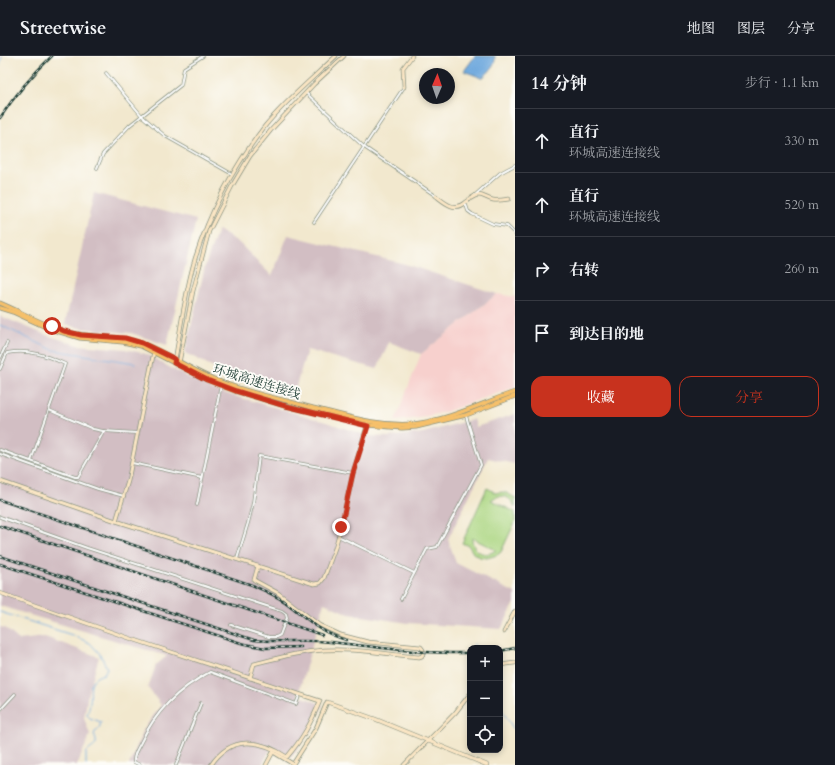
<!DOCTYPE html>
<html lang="zh">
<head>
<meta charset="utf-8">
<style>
	:root { --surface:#171b24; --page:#242831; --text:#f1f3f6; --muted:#9ea1a6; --line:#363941; --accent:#c8321e }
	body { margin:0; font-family:Cardo,"Noto Serif SC",serif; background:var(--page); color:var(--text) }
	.controls { position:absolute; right:12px; bottom:12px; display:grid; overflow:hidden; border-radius:8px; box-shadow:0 2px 6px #0003 }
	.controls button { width:36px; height:36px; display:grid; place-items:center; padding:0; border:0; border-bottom:1px solid var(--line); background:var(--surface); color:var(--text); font:20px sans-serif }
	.compass { position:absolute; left:419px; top:12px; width:36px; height:36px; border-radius:50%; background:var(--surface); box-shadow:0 2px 6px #0003; rotate:2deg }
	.stop { position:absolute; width:12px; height:12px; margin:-9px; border:3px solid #c8321e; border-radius:50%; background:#fff }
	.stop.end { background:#c8321e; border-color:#fff; box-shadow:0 1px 4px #0008 }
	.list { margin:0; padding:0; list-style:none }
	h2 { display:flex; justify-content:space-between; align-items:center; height:52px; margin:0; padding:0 16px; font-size:17px }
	h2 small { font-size:13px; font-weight:400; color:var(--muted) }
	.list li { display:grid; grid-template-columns:26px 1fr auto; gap:12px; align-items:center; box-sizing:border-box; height:64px; padding:0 16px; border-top:1px solid var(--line) }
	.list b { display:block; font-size:15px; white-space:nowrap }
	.list p { margin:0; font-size:13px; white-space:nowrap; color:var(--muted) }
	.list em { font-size:13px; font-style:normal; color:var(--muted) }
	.actions { display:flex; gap:8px; padding:12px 16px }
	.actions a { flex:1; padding:9px 0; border:1px solid var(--accent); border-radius:12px; text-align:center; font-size:14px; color:var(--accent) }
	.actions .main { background:var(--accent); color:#fff }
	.icon { flex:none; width:22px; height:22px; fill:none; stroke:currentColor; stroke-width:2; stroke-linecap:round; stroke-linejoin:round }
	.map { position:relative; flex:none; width:515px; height:709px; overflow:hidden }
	header { display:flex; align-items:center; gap:24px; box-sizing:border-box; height:56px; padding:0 20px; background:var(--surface); border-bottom:1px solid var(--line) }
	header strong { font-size:19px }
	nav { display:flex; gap:22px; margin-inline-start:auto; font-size:14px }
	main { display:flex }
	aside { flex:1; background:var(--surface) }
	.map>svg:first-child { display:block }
	.built { fill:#f7d0cd }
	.industrial { fill:#d2bec3 }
	.green { fill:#acd682; stroke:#668a5b; fill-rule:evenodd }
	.water { fill:#6da7dd; stroke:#467288 }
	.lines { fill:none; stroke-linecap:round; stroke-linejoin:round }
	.stream { stroke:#6da7dd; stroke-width:1 }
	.street-casing { stroke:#889281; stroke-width:3.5 }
	.secondary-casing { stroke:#889281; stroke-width:4.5 }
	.primary-casing { stroke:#889281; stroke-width:5 }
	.street { stroke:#fff; stroke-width:2 }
	.secondary { stroke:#fbe6c4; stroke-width:3 }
	.primary { stroke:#f6c06b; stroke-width:3.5 }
	.rail-casing { stroke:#1f3d34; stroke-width:2.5 }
	.rail { stroke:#fdfcf7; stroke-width:1; stroke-dasharray:3; stroke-linecap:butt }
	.route { stroke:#c8321e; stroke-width:5 }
	.labels { text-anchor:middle; stroke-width:3.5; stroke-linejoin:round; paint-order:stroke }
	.street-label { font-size:13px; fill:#1f3d34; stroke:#fdfcf7 }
</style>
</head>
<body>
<header>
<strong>Streetwise</strong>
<nav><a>地图</a><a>图层</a><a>分享</a></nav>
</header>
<main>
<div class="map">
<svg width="515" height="709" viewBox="0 0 515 709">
	<rect width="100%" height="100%" fill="#fdfcf7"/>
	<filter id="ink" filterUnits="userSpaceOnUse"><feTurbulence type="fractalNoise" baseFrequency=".025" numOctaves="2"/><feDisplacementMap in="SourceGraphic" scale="8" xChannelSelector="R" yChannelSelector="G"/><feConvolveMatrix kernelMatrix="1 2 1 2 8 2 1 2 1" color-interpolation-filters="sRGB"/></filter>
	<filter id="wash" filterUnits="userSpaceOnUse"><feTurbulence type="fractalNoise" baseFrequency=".012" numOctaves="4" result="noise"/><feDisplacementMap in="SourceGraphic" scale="16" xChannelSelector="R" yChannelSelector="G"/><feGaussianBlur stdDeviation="0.9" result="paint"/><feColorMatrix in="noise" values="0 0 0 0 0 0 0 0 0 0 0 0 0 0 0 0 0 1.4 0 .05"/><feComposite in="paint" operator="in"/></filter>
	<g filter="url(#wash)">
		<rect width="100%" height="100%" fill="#f2e8ce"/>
		<path class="built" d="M497,238L515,241V331L445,356L419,362L395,365L421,298Z"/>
		<g class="industrial">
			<path d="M94,137L196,164L167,289L131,277L80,272L65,268Z"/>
			<path d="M218,174L238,186L272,220L288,179L405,208L497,238L421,298L389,286L377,313L307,294L294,337L232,320L185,297L205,210Z"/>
			<path d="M0,260L46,279L78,289L125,293L146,298L176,315L213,334L326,366L368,380L389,381L423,377L474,363L476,371L515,358V408L488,402L448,483L456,507L515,537V547L501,573L408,567L349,558L324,547L298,639L323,649L311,675L288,705L270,694L262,709H129L144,673L161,649L148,632L156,609L167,600L0,550Z"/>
			<path d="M0,571L5,572L19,584L45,581L99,601L88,637L84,662L90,679L77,709H0Z"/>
		</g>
		<path class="green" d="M487,432L493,435V437L505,436L515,442V451C511,440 500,437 491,444L515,456V466L501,496L497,499L487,502L480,501L473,497L469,490L462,487ZM472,482L496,494C485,502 472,496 472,482Z"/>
		<path class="water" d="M475,0H495C496,10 489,16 482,22L464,15Z"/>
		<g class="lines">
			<g class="stream">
				<path d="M0,10L2,0"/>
				<path d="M0,269L53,294L135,307"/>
				<path d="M0,556L72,579L90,587L100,598L107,612L104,618C86,623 92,633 90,646C90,651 88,654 87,659L90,662L101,666L99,673L95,676L94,679C100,691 92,690 86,697V709"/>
				<path d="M474,588L475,592"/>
				<path d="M500,651L515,675"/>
			</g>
		</g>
	</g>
	<g filter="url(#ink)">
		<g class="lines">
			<defs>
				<g id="street">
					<path d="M106,17L142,60L165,80L232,118"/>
					<path d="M306,37L364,91L436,140"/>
					<path d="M97,112L103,98L130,69L181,29L184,12L203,0"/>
					<path d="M474,140L500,117L515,109"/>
					<path d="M465,146L468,155L472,158L493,168L507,170L515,178"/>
					<path d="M314,166L404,31"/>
					<path d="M0,302L7,287"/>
					<path d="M0,313L7,297C29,293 45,299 65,308L31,405"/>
					<path d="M49,354L93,373L103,375"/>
					<path d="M0,394L75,421H78L104,375L137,377"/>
					<path d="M0,398L98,433L124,440"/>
					<path d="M132,407L202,422"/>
					<path d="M197,449L221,329"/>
					<path d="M0,461L87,492L282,555L286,558L287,562L283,571L280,579L276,581H269L231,569"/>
					<path d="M338,480L414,517"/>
					<path d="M237,503L248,467L253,447L259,400L353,417"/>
					<path d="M401,543L427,493L437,491L481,409L466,360"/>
					<path d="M0,654L15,638"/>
					<path d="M140,709L134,706C133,699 137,694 140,688C155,656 179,632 210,616L296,648L300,638"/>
					<path d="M176,709L201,647"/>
				</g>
				<g id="secondary">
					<path d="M404,31L403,12L412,0"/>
					<path d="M436,140C444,146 454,156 464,147C468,144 473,140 478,139C484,139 487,143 493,144C498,145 503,144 509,143"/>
					<path d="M175,304C181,271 185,236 195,203C210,155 234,110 265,70C285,45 313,22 336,0"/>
					<path d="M179,307L193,235L209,175L232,130L250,100L271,74L314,28L344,0"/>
					<path d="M0,425L116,465L314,528L320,527L324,522L335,492L341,471L353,417L368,367"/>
					<path d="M116,465L128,425L154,295"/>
					<path d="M0,537L129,582L320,645C311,667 303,682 287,701C260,683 231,679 211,709"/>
					<path d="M504,576L515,555"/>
					<path d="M500,609L515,607"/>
					<path d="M250,622L254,608C274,603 294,597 314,595C348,591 385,598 419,601L422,600C424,597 424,594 421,591L368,586L341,579L319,569L278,537L254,524L258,510"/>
					<path d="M266,709L273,696L293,708L316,672L327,646L375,663L487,709"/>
					<path d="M404,709L455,657L470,638"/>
				</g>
				<g id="primary">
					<path d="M0,247C22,256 44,270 67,276C91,282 117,279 141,287C165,295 185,311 209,321C242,336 278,342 313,352C346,360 379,371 414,368C449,364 482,347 515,336"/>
					<path d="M0,252L13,256L50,273L80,282L123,286L141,290L207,324L235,335L282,349L368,369L402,372L416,371L466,359L515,340"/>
				</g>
			</defs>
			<use href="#street" class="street-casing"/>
			<use href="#secondary" class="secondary-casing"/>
			<use href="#primary" class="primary-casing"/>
			<use href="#street" class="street"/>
			<use href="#secondary" class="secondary"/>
			<use href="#primary" class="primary"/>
			<defs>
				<g id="rail">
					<path d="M0,62C15,39 32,19 52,0"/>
					<path d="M0,444L252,529C263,534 275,539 285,546C308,563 317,575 346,584"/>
					<path d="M0,470L322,579"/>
					<path d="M0,500L254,584C279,587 305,583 330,586C376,591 423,598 470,597"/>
					<path d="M0,508L241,587L265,592L301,591"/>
					<path d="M500,595L515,592"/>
				</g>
			</defs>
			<use href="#rail" class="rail-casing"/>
			<use href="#rail" class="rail"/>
		</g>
	</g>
	<g class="lines" filter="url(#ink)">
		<path class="route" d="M52,270L64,275L81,279L125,282L142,287L175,303L174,307L207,324L236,335L282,349L368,370L353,417L341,471"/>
	</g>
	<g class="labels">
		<g class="street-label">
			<text transform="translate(257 325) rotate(17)" y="5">环城高速连接线</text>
		</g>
	</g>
</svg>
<div class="controls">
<button>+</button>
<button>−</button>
<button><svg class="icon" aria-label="locate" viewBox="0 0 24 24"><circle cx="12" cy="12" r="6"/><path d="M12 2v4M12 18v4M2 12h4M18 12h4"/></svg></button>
</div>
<svg class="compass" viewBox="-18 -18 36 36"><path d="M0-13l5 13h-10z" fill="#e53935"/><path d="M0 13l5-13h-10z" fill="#9ea1a6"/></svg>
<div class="stop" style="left:52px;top:270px"></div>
<div class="stop end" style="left:341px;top:471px"></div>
</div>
<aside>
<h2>14 分钟<small>步行 · 1.1 km</small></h2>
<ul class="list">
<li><svg class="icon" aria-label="ahead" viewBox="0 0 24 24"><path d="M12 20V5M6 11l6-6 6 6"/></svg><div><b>直行</b><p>环城高速连接线</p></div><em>330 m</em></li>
<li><svg class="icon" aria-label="ahead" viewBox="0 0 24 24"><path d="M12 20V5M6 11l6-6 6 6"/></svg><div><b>直行</b><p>环城高速连接线</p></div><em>520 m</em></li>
<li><svg class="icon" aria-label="right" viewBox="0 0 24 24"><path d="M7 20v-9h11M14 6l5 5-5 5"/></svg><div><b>右转</b></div><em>260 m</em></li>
<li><svg class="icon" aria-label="arrive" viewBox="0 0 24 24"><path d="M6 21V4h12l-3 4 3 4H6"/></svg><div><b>到达目的地</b></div></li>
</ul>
<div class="actions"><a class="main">收藏</a><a>分享</a></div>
</aside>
</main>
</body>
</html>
